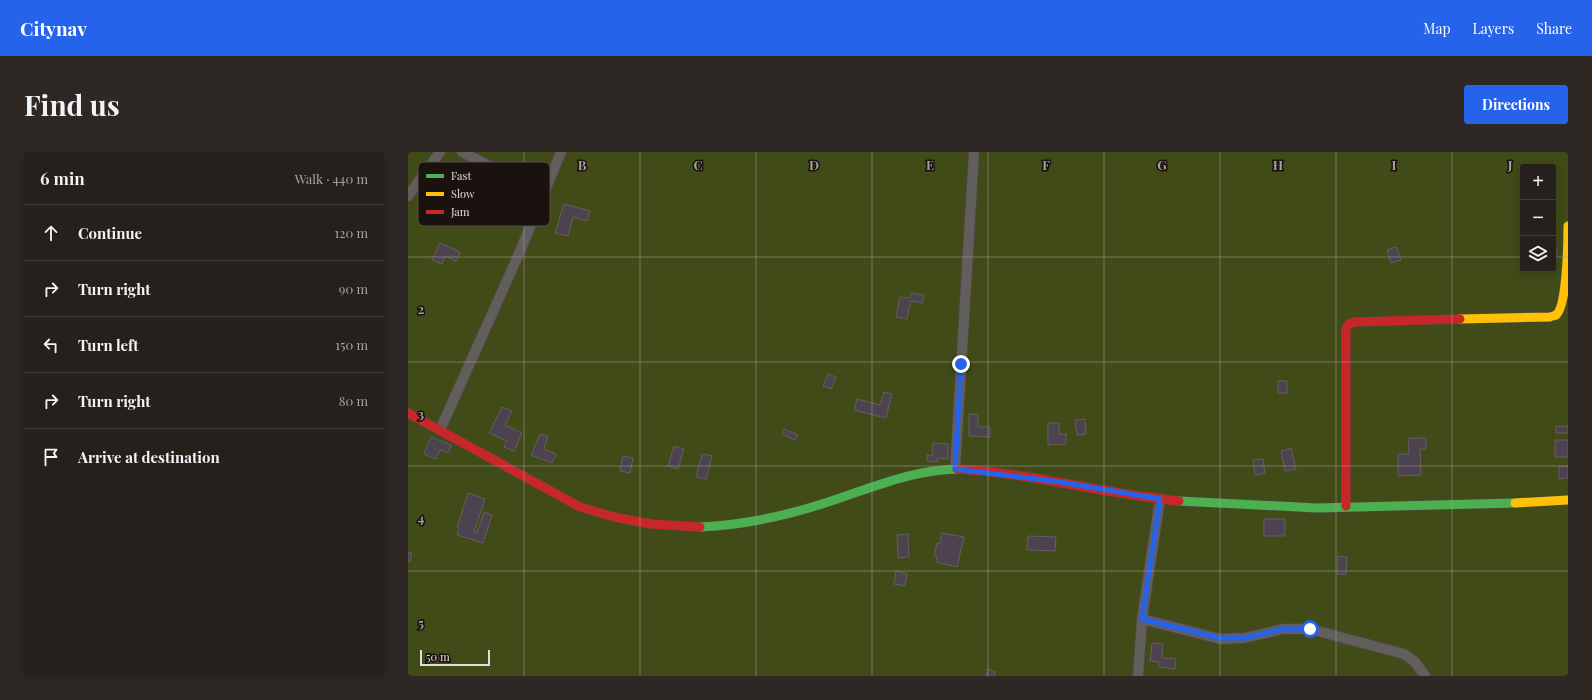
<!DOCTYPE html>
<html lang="en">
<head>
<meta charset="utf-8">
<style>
	:root { --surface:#26201c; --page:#2e2825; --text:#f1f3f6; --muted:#a4a3a3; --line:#423e3b; --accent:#2563eb }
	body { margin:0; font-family:"Playfair Display",serif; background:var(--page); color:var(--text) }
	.controls { position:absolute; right:12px; top:12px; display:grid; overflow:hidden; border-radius:4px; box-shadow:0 2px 10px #0003 }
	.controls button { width:36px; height:36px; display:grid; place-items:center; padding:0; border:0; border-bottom:1px solid var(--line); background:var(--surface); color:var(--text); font:20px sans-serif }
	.scale { position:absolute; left:12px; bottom:10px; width:70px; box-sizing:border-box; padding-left:4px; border:2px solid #e7dcd8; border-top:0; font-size:11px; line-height:14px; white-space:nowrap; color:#e7dcd8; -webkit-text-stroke:3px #1a120f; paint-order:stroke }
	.stop { position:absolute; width:12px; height:12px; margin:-9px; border:3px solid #2563eb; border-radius:50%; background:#fff }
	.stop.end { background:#2563eb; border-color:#fff; box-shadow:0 1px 4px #0008 }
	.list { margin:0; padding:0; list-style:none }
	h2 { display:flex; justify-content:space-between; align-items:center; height:52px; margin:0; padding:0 16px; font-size:17px }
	h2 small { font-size:13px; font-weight:400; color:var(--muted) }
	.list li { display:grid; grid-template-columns:26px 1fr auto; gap:12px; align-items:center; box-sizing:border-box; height:56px; padding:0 16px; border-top:1px solid var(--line) }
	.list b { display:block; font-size:15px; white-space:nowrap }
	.list em { font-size:13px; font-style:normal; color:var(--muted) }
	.icon { flex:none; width:22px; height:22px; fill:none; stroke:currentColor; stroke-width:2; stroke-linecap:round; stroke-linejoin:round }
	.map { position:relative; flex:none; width:1160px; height:524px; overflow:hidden; border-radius:4px }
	header { display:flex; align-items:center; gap:24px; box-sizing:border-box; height:56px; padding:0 20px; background:var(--accent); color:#fff }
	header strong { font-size:19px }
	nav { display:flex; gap:22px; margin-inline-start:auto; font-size:14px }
	.intro { display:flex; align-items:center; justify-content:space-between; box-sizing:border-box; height:96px; padding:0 24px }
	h1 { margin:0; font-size:28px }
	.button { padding:10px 18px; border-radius:4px; background:var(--accent); color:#fff; font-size:14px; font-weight:700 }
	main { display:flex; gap:24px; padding:0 24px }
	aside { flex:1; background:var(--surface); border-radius:4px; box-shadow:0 2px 10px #0003 }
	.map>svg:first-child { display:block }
	.green { fill:#404b17; fill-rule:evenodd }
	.building { fill:#4c434e; stroke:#645f61 }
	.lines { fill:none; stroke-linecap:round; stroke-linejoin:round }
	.street-casing { stroke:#4e4743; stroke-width:12 }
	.fast-casing { stroke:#4e4743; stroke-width:10 }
	.slow-casing { stroke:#4e4743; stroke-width:10 }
	.jam-casing { stroke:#4e4743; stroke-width:10 }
	.street { stroke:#625e5c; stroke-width:10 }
	.fast { stroke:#4caf50; stroke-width:9 }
	.slow { stroke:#ffc107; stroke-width:9 }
	.jam { stroke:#c62828; stroke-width:9 }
	.route { stroke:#2563eb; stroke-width:5 }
	.grid { fill:none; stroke:#a89e9a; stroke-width:1; stroke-opacity:0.55 }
	.key { fill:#1a120f; stroke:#584f4b; stroke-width:1 }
	.key-label { font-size:11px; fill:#e7dcd8 }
	.grid-label { font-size:13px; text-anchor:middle; font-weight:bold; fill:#a89e9a; stroke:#1a120f; stroke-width:3; stroke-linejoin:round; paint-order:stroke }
</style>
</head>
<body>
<header>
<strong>Citynav</strong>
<nav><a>Map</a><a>Layers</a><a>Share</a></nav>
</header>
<div class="intro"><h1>Find us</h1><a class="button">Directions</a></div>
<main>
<aside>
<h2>6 min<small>Walk · 440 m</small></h2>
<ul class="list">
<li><svg class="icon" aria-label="ahead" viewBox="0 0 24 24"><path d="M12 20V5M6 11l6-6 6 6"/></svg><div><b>Continue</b></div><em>120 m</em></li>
<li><svg class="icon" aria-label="right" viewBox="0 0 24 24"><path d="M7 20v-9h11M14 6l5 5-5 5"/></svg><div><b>Turn right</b></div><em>90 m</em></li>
<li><svg class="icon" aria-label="left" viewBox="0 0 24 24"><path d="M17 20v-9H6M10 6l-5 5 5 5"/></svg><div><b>Turn left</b></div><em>150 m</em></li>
<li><svg class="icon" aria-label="right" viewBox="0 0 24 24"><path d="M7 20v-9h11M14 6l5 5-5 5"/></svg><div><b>Turn right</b></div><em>80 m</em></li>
<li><svg class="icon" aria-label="arrive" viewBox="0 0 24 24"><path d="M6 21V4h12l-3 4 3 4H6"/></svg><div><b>Arrive at destination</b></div></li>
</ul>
</aside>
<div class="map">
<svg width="1160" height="524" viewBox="0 0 1160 524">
	<rect width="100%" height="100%" fill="#322a26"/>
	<path class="green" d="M0,0H1160V524H0ZM1115,15H1145V117H1115Z"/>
	<g class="building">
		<path d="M156,52L182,59L179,69L165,65L160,84L147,81Z"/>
		<path d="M1145,69H1148L1145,88Z"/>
		<path d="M32,91L52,100L48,109L37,104L34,112L24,108Z"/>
		<path d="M988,95L993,108L983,111L979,98Z"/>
		<path d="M1145,97L1150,98L1148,105L1145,104Z"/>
		<path d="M503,141L516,143L514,151L503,149L499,167L488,165L492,145L502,146Z"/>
		<path d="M420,222L428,225L423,237L415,234Z"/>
		<rect x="870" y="229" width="9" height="12"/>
		<path d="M476,240L484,242L478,266L446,258L449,247L472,253Z"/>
		<path d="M94,255L104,259L97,273L114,281L106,299L96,295L99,289L81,281Z"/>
		<path d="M561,262H570V275H582V285L561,284Z"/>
		<path d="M677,267L678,282L669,283L667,268Z"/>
		<path d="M640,271H651V282H658V292L640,293Z"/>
		<rect x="1148" y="274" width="12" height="7"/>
		<path d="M376,277L390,283L387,288L374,282Z"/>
		<path d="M132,282L140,285L136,297L148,302L144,311L123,303Z"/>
		<path d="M23,285L43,293L40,301L32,298L28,307L16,302Z"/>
		<path d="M1000,286H1018V297H1012L1013,323L990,324V302H1001Z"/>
		<rect x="1147" y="288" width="13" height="17"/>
		<path d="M525,291L540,292V307L529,306V310L519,309V303L524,304Z"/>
		<path d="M266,294L276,297L270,317L260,314Z"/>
		<path d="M883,296L888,317L877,319L873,299Z"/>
		<path d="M294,302L304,304L298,327L288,325Z"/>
		<path d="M215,304L225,306L222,321L212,319Z"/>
		<path d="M855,307L857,321L847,323L845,308Z"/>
		<path d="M1151,314H1160V326L1151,327Z"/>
		<path d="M60,341L77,347L66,380L69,381L76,360L84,363L75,391L49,383L51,376L49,375Z"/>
		<rect x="856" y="367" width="21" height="17"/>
		<path d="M534,381L556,385L549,415L528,410L529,404H526L529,391L532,392Z"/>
		<path d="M500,382L501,405L490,406L489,383Z"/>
		<path d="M620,384L648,385L647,399L619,398Z"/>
		<path d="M0,400L4,401L2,410L0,409Z"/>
		<path d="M930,404L939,405L938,422H929Z"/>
		<path d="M488,419L499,422L497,434L486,432Z"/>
		<path d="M744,491L755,492L754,506L768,507L767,517L751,515V510L742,509Z"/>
		<path d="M580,517L587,520L586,524H578Z"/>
	</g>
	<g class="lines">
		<defs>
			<g id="street">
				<path d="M54,0L136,42"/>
				<path d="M0,44L32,0"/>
				<path d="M32,278L110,104L153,0"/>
				<path d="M547,317L566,0"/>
				<path d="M734,467L812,487L836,486L875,477H902L996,502L1007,510L1017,524"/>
				<path d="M730,524L734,467L752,347"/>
			</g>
			<g id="fast">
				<path d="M771,349L909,356L1107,351"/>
				<path d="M292,375C335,373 377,364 417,351C461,337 502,318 549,317"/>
			</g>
			<g id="slow">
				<path d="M1052,167L1142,165C1144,164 1146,164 1148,163C1159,155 1160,89 1160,74"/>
				<path d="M1107,351L1160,348"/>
			</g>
			<g id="jam">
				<path d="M0,261L172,355L206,365L243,372L292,375"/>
				<path d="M549,317C624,321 696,342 771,349"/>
				<path d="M938,354V176L941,172L947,170L1052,167"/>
			</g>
		</defs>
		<use href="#street" class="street-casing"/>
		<use href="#fast" class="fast-casing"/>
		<use href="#slow" class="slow-casing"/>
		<use href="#jam" class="jam-casing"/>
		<use href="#street" class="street"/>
		<use href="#fast" class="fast"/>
		<use href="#slow" class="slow"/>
		<use href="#jam" class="jam"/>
	</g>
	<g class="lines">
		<path class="route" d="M553,212L547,317L652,330L752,347L734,467L812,486H836L875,477H902"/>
	</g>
	<path class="grid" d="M116,0V524M232,0V524M348,0V524M464,0V524M580,0V524M696,0V524M812,0V524M928,0V524M1044,0V524M0,105H1115M1145,105H1160M0,210H1160M0,314H1160M0,419H1160"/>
	<rect x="10" y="10" width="132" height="64" rx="6" class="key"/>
	<rect x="18" y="22" width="18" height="4" fill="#4caf50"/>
	<rect x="18" y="40" width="18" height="4" fill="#ffc107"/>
	<rect x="18" y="58" width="18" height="4" fill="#c62828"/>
	<g class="key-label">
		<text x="43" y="28">Fast</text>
		<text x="43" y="46">Slow</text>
		<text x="43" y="64">Jam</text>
	</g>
	<g class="grid-label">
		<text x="174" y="18">B</text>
		<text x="290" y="18">C</text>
		<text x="406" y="18">D</text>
		<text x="522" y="18">E</text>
		<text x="638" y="18">F</text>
		<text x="754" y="18">G</text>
		<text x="870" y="18">H</text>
		<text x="986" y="18">I</text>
		<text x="1102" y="18">J</text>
		<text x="13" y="162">2</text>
		<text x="13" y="267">3</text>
		<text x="13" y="371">4</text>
		<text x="13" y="476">5</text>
	</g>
</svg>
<div class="controls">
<button>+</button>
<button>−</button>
<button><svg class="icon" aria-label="layers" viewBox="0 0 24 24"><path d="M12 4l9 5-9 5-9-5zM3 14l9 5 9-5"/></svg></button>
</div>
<div class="scale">50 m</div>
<div class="stop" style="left:902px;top:477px"></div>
<div class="stop end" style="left:553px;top:212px"></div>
</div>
</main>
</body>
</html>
